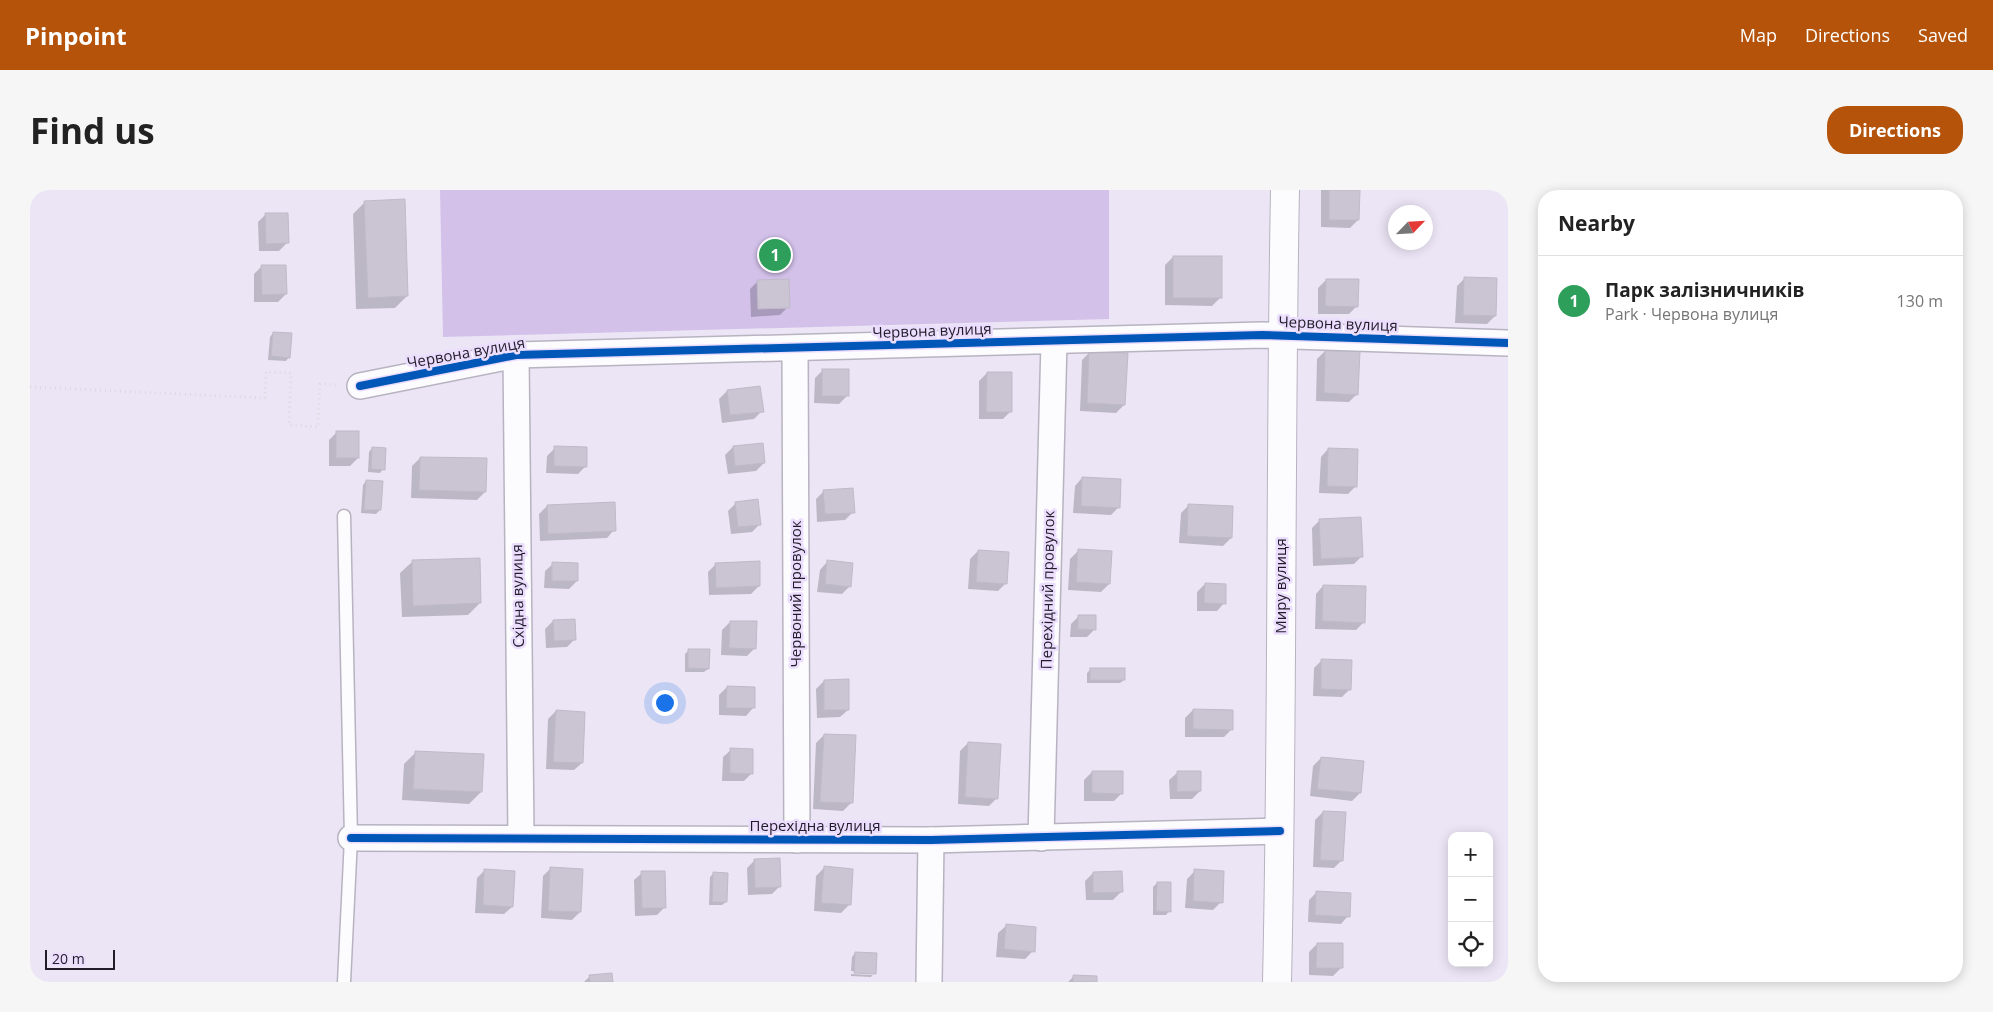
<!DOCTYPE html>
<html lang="en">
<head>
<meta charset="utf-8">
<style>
	:root { --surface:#fff; --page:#f6f6f6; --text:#222; --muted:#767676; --line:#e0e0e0; --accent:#b45309 }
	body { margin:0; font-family:"Open Sans",sans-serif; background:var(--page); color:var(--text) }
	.controls { position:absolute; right:15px; bottom:15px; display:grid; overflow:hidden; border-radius:10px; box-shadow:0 2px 12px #0003 }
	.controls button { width:45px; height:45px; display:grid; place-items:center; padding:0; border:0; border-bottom:1px solid var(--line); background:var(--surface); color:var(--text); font:25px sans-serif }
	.compass { position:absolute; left:1358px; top:15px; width:45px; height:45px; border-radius:50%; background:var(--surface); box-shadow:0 2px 12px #0003; rotate:65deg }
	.scale { position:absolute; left:15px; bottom:12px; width:70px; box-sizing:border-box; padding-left:5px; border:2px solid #211c28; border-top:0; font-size:14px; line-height:18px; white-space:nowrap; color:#211c28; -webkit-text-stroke:4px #ebddfe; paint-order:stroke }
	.you { position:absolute; left:634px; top:512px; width:18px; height:18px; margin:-12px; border:4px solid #fff; border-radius:50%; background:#1a73e8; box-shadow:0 0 0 8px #1a73e833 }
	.badge { display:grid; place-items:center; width:32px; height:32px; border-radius:50%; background:var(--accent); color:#fff; font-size:16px; font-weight:700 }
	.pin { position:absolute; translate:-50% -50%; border:2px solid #fff; box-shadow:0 1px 5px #0006 }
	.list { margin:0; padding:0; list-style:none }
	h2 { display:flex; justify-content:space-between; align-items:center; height:65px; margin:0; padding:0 20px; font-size:21px }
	h2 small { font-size:16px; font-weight:400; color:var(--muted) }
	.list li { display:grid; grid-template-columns:32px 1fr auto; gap:15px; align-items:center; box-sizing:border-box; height:90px; padding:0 20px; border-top:1px solid var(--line) }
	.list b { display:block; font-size:19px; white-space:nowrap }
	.list p { margin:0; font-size:16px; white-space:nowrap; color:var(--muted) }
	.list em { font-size:16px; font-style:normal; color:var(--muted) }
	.icon { flex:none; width:28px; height:28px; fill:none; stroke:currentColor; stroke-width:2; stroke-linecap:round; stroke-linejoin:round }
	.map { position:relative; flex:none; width:1478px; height:792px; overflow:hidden; border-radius:20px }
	header { display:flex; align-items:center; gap:30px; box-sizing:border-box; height:70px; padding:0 25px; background:var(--accent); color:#fff }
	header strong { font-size:24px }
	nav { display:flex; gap:28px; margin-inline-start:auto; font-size:18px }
	.intro { display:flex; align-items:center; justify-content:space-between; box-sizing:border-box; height:120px; padding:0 30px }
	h1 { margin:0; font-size:35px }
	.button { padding:12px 22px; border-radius:20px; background:var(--accent); color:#fff; font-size:18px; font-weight:700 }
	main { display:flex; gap:30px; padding:0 30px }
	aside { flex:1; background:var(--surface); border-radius:20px; box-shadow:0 2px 12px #0003 }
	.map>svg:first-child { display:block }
	.green { fill:#d3c1ea }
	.shadow { fill:#0003 }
	.building { fill:#cbc5d3; stroke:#bfbac7 }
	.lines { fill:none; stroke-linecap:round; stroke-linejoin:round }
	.service-casing { stroke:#b8b3c0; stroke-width:15 }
	.minor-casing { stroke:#b8b3c0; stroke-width:28 }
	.secondary-casing { stroke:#b8b3c0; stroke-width:30 }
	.path { stroke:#dcd9df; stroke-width:3; stroke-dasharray:1 4; stroke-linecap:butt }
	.service { stroke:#fcfbfe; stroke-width:12 }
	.minor { stroke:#fcfbfe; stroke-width:25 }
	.secondary { stroke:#fcfbfe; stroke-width:28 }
	.cycleway-casing { stroke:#ebddfe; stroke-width:11 }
	.cycleway { stroke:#0057b8; stroke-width:8 }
	.labels { text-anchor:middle; stroke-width:5; stroke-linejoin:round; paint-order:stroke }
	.street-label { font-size:15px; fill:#211c28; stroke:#ebddfe }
</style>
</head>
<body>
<header>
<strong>Pinpoint</strong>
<nav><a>Map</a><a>Directions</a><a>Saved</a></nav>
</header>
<div class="intro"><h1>Find us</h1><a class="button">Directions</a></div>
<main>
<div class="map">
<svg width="1478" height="792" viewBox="0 0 1478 792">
	<rect width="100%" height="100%" fill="#ece5f6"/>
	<path class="green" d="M410,0H1079V129L413,147Z"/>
	<g class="shadow">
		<path d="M1291,0H1328V30L1320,38L1291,37Z"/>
		<path d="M335,12L377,106L365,118L326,119L323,24Z"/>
		<path d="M236,24L257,53L249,61H229L228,32Z"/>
		<path d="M1143,67L1190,108L1182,116L1135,115V75Z"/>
		<path d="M232,76L256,104L248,112H224V84Z"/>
		<path d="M1435,88L1465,126L1457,134L1425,133L1427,96Z"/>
		<path d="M1296,90L1327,116L1319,124H1288V98Z"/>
		<path d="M728,91L758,117L750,125L721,127L720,99Z"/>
		<path d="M243,143L259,167L256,171L238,170L240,147Z"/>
		<path d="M1295,161L1327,204L1319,212L1286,211L1287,169Z"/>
		<path d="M1060,162L1094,215L1086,223L1050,221L1052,170Z"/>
		<path d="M793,180L817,206L809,214L784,213L785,188Z"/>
		<path d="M957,183L981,221L973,229H949V191Z"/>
		<path d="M697,201L732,221L724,229L692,233L689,209Z"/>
		<path d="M307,242L328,268L320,276H299V250Z"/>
		<path d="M703,257L734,273L726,281L698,284L695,265Z"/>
		<path d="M342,258L353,279L350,283L338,282L339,262Z"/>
		<path d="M525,258L556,276L548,284L516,283L517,266Z"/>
		<path d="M1298,259L1326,296L1318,304L1289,303L1291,267Z"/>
		<path d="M390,268L455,302L447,310L381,308L382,276Z"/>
		<path d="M1052,288L1089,317L1081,325L1043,323L1045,296Z"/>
		<path d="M336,291L350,320L346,324L331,323L333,295Z"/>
		<path d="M794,301L823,322L815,330L787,332L786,309Z"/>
		<path d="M706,313L730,334L722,342L701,344L698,321Z"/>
		<path d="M1159,315L1201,348L1193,356L1149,353L1151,323Z"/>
		<path d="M517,316L584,340L577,348L510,351L509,324Z"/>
		<path d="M1290,330L1332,366L1324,374L1283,376L1282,338Z"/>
		<path d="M948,361L976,393L968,401L938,399L940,369Z"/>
		<path d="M1048,361L1079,394L1071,402L1038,400L1040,369Z"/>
		<path d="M382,372L450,413L438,425L372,427L370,383Z"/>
		<path d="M797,372L820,396L812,404L787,402L790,380Z"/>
		<path d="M523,374L547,391L539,399L514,398L515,381Z"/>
		<path d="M686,374L729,396L721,404L679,405L678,382Z"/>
		<path d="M1175,394L1194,413L1187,421H1167V402Z"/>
		<path d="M1293,396L1334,432L1326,440L1285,439L1286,404Z"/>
		<path d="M1049,426L1065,439L1057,447H1040L1041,434Z"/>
		<path d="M523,431L545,449L537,457L516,458L515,439Z"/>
		<path d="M700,432L725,458L717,466L691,465L692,440Z"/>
		<path d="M659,460L678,479L674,482H655V464Z"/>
		<path d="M1292,470L1320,499L1312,507L1283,506L1284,478Z"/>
		<path d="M1061,479L1094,490L1090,493H1057V483Z"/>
		<path d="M794,491L818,520L810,527L787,528L786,499Z"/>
		<path d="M697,497L723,518L716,526L689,525V505Z"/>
		<path d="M1163,520L1202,539L1194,547H1155V528Z"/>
		<path d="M526,521L552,573L544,580L516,579L518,529Z"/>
		<path d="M794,545L821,613L813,621L783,619L786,553Z"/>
		<path d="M938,553L967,608L959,616L928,614L930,561Z"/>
		<path d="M701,560L722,583L714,591H692L693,567Z"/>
		<path d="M386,562L451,602L439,614L372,610L374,574Z"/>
		<path d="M1291,568L1333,573L1330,603L1322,611L1280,606L1283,576Z"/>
		<path d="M1062,582L1092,603L1084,611H1054V590Z"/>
		<path d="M1147,583L1170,601L1162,609H1140L1139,590Z"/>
		<path d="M1293,622L1312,670L1304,678L1283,677L1285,630Z"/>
		<path d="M725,670L750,696L742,704L718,705L717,678Z"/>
		<path d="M521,678L550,722L542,730L511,728L513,686Z"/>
		<path d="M794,678L822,680L819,715L811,723L784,721L786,686Z"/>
		<path d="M455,680L482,717L474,724L445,723L447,688Z"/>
		<path d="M1165,681L1191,712L1183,720L1155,718L1157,689Z"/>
		<path d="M612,683L635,717L627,725L605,726L604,690Z"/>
		<path d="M1063,683L1091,702L1083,710H1056L1055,691Z"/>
		<path d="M683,684L696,712L692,715H679L680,687Z"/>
		<path d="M1127,693L1139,721L1136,725H1123V697Z"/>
		<path d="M1287,702L1318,726L1311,734L1278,732L1279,710Z"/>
		<path d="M976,736L1003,761L995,769L966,767L968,743Z"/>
		<path d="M1287,754L1311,778L1303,786L1279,785V762Z"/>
		<path d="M825,763L844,783L841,787L821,786V784L843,785V782L821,781L822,767Z"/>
		<path d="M560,786L582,792H554Z"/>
		<path d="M1044,786L1066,792H1038Z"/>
	</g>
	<g class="building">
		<path d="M1299,0H1330L1329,30H1299Z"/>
		<path d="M375,9L378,106L338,108L334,11Z"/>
		<path d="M235,23H258L259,53L236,54Z"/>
		<rect x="1143" y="66" width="49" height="42"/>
		<path d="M231,75H256L257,104L232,105Z"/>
		<path d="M1434,87L1467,88L1466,126L1433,125Z"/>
		<path d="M759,89L760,118L728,119L727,90Z"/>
		<path d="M1296,89H1329L1328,117L1295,116Z"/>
		<path d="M243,142L262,143L260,168L241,166Z"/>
		<path d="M1295,160L1330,161L1328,205L1294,203Z"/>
		<path d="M1059,161L1098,163L1095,215L1057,213Z"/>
		<rect x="792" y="179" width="27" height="27"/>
		<path d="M957,182H982V222H956Z"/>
		<path d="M730,196L734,222L700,225L697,200Z"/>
		<rect x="306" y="241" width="23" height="27"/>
		<path d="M733,253L735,273L705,276L703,256Z"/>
		<path d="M524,256L557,257V277L524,276Z"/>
		<path d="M342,257L356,258L355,280L341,279Z"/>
		<path d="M1298,258L1328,259L1327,297L1297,296Z"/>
		<path d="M390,267L457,268L456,302L389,300Z"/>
		<path d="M1052,287L1091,289L1090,318L1051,316Z"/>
		<path d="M336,290L353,291L351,320H334Z"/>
		<path d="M823,298L825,323L795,324L793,300Z"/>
		<path d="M728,309L731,335L708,337L705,312Z"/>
		<path d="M585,312L586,341L518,344L517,315Z"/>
		<path d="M1158,314L1203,316L1202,348L1157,346Z"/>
		<path d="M1331,327L1333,367L1291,369L1289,329Z"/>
		<path d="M1048,359L1082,361L1080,394L1046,392Z"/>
		<path d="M948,360L979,362L977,394L946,392Z"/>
		<path d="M450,368L451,413L383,416L382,370Z"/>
		<path d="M797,370L823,373L821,397L795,394Z"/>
		<path d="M730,371V396L686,398L685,373Z"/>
		<path d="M522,372L548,373V391H522Z"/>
		<path d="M1175,393L1196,394V414L1174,413Z"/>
		<path d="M1293,395L1336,396L1335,433L1292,431Z"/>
		<path d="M1048,425H1066V440L1048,439Z"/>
		<path d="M545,429L546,450L524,451L523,430Z"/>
		<path d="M700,431H727L726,459L699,458Z"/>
		<path d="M658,459H680L679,479L658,478Z"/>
		<path d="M1291,469L1322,470L1321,500L1291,499Z"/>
		<rect x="1060" y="478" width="35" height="12"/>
		<path d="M819,489V520H794V490Z"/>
		<path d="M697,496L725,497V518H696Z"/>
		<path d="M1163,519L1203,520V540L1163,539Z"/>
		<path d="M526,520L555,522L553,573L523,572Z"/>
		<path d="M794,544L826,545L823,613L790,612Z"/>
		<path d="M938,552L971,554L968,609L935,607Z"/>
		<path d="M700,558L723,559V584L700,583Z"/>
		<path d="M385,561L454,564L452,602L383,599Z"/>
		<path d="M1291,567L1334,571L1331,603L1287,599Z"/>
		<path d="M1062,581H1093V604L1062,603Z"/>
		<path d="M1147,581H1171V601L1147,602Z"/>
		<path d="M1293,621L1316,622L1313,671L1290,670Z"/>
		<path d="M750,668L751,697L725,698L724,669Z"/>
		<path d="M794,676L823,679L821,715L791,713Z"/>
		<path d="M520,677L553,679L551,722L518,721Z"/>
		<path d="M454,679L485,681L483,717L453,715Z"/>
		<path d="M1164,679L1194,681L1193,713L1163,711Z"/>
		<path d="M611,681H635L636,718H612Z"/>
		<path d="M1092,681L1093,702L1063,703V682Z"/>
		<path d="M683,682L698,683L697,712H682Z"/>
		<path d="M1127,692H1141V722L1126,721Z"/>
		<path d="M1286,701L1321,703L1320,727L1285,725Z"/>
		<path d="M976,734L1006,737L1005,762L974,759Z"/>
		<path d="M1287,753H1313V778H1286Z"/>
		<path d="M825,762L847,763L846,784L824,783Z"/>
		<path d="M582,783L583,792H560L559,785Z"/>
		<path d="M1043,785L1067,786V792H1043Z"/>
	</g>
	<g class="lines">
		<defs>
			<path id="service" d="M314,326L321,648L314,792"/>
			<g id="minor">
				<path d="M765,159L767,650"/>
				<path d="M486,165L491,647"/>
				<path d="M330,196L486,165L1232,145L1478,153"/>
				<path d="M321,648L901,650L1250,641"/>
				<path d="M1011,648L1024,152"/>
				<path d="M899,792L901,650"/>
			</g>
			<path id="secondary" d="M1247,792C1253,528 1250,264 1255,0"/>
		</defs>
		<use href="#service" class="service-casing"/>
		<use href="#minor" class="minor-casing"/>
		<use href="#secondary" class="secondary-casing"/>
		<path class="path" d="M0,197L235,208L236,182L261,183L259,235L288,237L290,194L307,195"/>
		<use href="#service" class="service"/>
		<use href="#minor" class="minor"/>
		<use href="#secondary" class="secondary"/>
		<defs>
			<g id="cycleway">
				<path d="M330,196L486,165L1232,145L1478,153"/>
				<path d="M321,648L901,650L1250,641"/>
			</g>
		</defs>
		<use href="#cycleway" class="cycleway-casing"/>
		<use href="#cycleway" class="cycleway"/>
	</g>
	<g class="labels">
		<g class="street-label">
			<text transform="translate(1308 134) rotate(2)" y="5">Червона вулиця</text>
			<text transform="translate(902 141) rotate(-2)" y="5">Червона вулиця</text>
			<text transform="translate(436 163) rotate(-10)" y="5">Червона вулиця</text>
			<text transform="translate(1251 396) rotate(-90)" y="5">Миру вулиця</text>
			<text transform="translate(1018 400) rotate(-89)" y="5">Перехідний провулок</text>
			<text transform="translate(766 404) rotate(-90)" y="5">Червоний провулок</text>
			<text transform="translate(488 406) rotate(-91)" y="5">Східна вулиця</text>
			<text x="785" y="641">Перехідна вулиця</text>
		</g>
	</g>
</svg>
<div class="controls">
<button>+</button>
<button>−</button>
<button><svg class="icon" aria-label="locate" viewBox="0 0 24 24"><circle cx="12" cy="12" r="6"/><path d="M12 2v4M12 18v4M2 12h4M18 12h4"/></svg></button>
</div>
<svg class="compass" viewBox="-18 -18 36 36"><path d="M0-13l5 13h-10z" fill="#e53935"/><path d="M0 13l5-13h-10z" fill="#767676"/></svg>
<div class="scale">20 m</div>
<div class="you"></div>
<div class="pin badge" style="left:745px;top:65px;background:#2e9e5b">1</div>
</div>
<aside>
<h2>Nearby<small></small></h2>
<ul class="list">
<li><span class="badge" style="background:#2e9e5b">1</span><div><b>Парк залізничників</b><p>Park · Червона вулиця</p></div><em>130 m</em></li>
</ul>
</aside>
</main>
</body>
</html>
